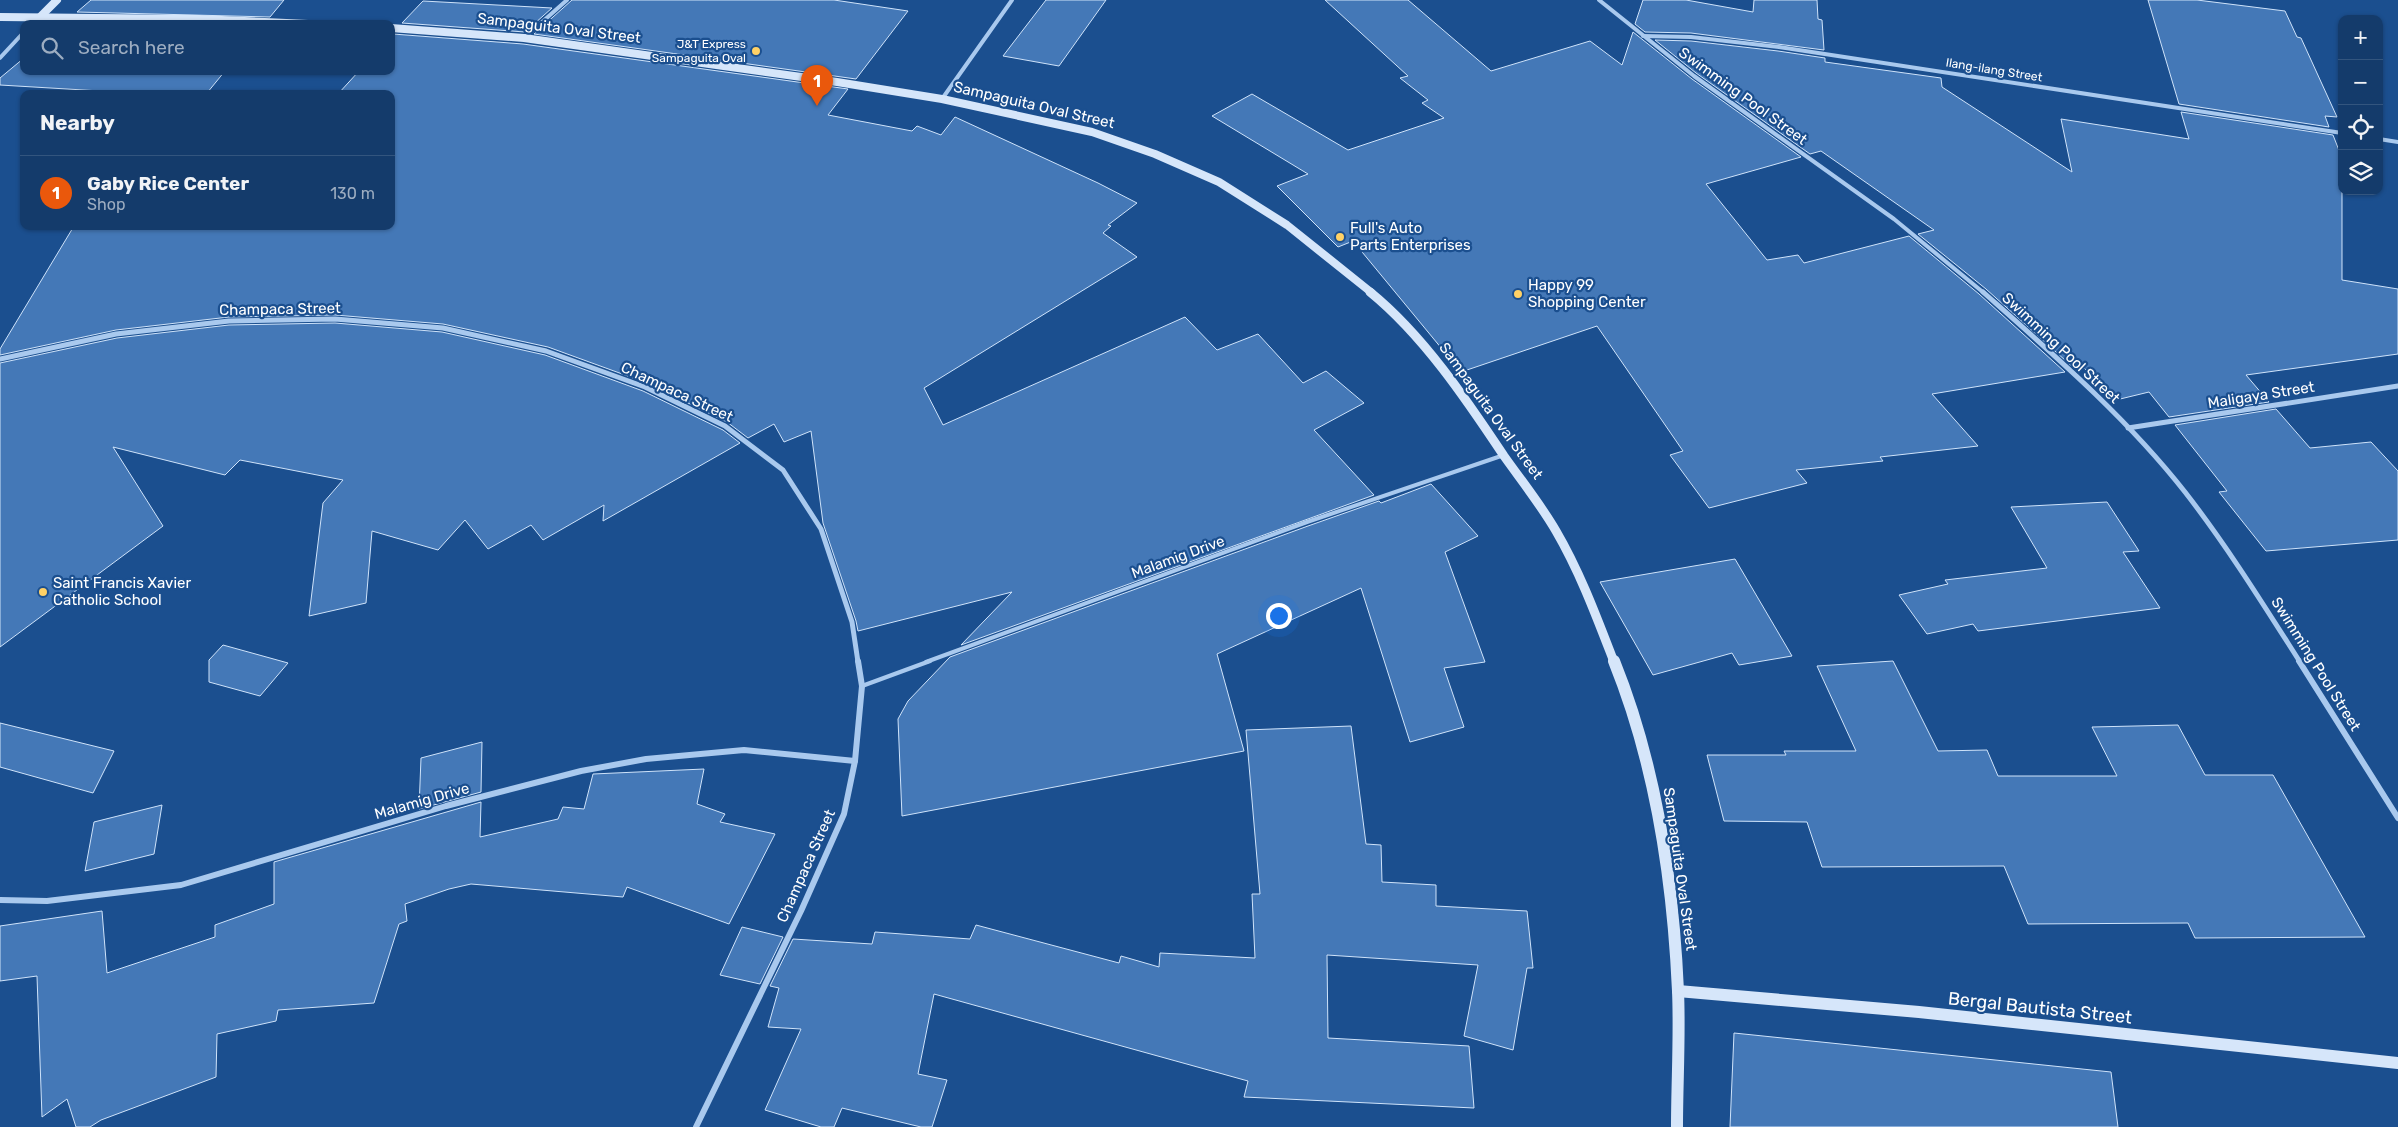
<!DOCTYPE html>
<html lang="en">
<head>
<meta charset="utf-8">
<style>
	:root { --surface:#143b6b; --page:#1d4271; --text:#f1f3f6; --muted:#9dadc1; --line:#33557e; --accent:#ea580c }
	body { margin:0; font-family:Rubik,sans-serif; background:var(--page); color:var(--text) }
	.controls { position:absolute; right:15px; top:15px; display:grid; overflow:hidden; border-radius:10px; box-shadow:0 1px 4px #0004 }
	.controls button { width:45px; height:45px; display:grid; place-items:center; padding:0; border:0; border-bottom:1px solid var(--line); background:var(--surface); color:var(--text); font:25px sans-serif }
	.you { position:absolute; left:1278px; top:615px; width:18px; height:18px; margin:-12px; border:4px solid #fff; border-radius:50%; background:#1a73e8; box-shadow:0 0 0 8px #1a73e833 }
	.badge { display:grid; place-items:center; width:32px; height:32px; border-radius:50%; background:var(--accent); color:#fff; font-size:16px; font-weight:700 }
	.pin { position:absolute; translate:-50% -41px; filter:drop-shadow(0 1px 2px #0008) }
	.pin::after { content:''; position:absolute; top:26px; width:18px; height:15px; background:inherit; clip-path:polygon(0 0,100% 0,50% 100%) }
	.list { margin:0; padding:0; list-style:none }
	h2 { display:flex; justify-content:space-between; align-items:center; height:65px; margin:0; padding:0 20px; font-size:21px }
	h2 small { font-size:16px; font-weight:400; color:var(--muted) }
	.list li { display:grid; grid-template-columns:32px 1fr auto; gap:15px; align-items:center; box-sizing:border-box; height:75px; padding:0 20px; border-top:1px solid var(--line) }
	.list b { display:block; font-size:19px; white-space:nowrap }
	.list p { margin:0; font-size:16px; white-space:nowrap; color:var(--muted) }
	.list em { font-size:16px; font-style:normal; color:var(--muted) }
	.icon { flex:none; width:28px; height:28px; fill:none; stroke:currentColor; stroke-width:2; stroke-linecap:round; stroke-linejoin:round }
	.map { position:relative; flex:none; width:2398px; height:1127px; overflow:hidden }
	.search { position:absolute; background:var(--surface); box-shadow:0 1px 4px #0004; left:20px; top:20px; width:375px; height:55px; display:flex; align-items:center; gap:12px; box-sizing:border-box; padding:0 18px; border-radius:10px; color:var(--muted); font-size:19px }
	.panel { position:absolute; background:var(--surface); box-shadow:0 1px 4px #0004; left:20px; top:90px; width:375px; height:140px; border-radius:10px }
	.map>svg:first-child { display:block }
	.building { fill:#4478b7; stroke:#cfe3fa }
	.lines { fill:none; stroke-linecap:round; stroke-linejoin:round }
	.lane-far1 { stroke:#a9c9ee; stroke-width:4 }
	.lane { stroke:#a9c9ee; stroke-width:4.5 }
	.street-far2 { stroke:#a9c9ee; stroke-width:4 }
	.street-far1 { stroke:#a9c9ee; stroke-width:5 }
	.street { stroke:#a9c9ee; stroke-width:6 }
	.secondary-far2 { stroke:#d6e6fa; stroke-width:8 }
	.secondary-far1 { stroke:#d6e6fa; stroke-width:9 }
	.secondary { stroke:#d6e6fa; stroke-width:12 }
	.poi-dot { fill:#ffd166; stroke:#1b4f8f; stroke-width:2 }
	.labels { text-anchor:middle; stroke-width:4.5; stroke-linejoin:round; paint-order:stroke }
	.far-poi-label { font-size:12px; fill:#fff; stroke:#1b4f8f; text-anchor:end }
	.far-street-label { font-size:12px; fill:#fff; stroke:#1b4f8f }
	.street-label { font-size:15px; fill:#fff; stroke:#1b4f8f }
	.poi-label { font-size:15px; fill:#fff; stroke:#1b4f8f; text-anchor:start }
	.near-street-label { font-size:18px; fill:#fff; stroke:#1b4f8f }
</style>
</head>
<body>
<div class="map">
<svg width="2398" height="1127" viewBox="0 0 2398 1127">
	<rect width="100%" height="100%" fill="#1b4f8f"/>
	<g class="building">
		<path d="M91,0H284L270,17L77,12Z"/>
		<path d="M572,0H834L908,11L856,79L534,34Z"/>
		<path d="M1046,0H1106L1059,66L1003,56Z"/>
		<path d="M1325,0H1408L1491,71L1590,41L1622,65L1633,32L1692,79L1801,157L1706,184L1767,260L1798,255L1804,263L1909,236L1979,294L2065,372L1932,394L1978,446L1880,457L1883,461L1796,470L1807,483L1709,508L1670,455L1683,451L1597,326L1461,372L1353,241L1338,247L1277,186L1308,174L1212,116L1252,94L1348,150L1444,118L1422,103L1428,100L1400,78L1408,76Z"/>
		<path d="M1643,0H1686L1753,12L1754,0H1817L1818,19L1822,20L1824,50L1691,33L1645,32L1635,24Z"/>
		<path d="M2148,0H2197L2285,11L2297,37L2301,38L2337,117L2325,116L2329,127L2179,104Z"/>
		<path d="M423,1L552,8L525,32L402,23Z"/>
		<path d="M393,34L523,44L848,89L828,115L912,131L917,126L941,135L955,117L1098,183L1137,203L1108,225L1111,226L1103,233L1137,257L924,388L943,425L1185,317L1217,350L1258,334L1303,383L1326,371L1364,403L1314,430L1374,495L961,645L1012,592L858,631L856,621L823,523L811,431L784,442L774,424L748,438L727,422L647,383L548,347L443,324L335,315L229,317L116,330L0,355V349L74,226H391V94H338L359,71H391Z"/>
		<path d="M1655,40L1691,41L1778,51L1825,58V62L1941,78L1942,87L2072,172L2061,119L2189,139L2181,112L2333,135L2342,158V280L2398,289V354L2246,375L2269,402L2169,417L2149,392L2116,400L2084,368L2076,370L1986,289L1918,234L1934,230L1821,151L1810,154L1696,73Z"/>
		<path d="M24,58V71H225L207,93L151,94L0,85V78Z"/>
		<path d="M335,323L442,332L545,355L643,391L723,430L740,443L603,521L604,505L543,540L531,525L488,549L465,520L438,550L372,531L366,603L309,616L323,503L343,480L240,460L225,475L113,447L163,526L0,647V363L117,338L229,325Z"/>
		<path d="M2276,409L2310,448L2371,442L2398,471V540L2266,551L2219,492L2227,491L2175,425Z"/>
		<path d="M1431,484L1478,536L1445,552L1485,662L1444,668L1464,727L1410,742L1361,588L1217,654L1244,751L902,816L898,719L908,701L950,657L1308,526L1379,501L1381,503Z"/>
		<path d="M2107,502L2139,551L2123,552L2160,608L1978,631L1973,624L1927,634L1899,595L1948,584L1945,580L2047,568L2011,507Z"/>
		<path d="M1735,559L1792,656L1739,665L1732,653L1653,675L1600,582Z"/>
		<path d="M223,645L288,663L260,696L209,682V660Z"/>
		<path d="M1893,661L1938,751L1987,750L1998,776H2117L2092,727L2178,725L2205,775H2273L2365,937L2195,938L2188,923L2028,924L2004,866L1822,867L1807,822L1724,821L1707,755H1786L1784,751H1856L1817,666Z"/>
		<path d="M0,723L114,751L93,793L0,767Z"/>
		<path d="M1351,726L1366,844L1381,845L1382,882L1436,885V906L1527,911L1533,968H1527L1513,1050L1464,1036L1478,965L1327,955L1328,1038L1469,1046L1474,1108L1244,1097L1248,1081L934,994L918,1074L947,1080L932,1127H921L842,1108L834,1127H821L765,1110L801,1029L768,1027L779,988L770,986L793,939L872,944L875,932L970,939L976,925L1119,963L1121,956L1159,967L1160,953L1255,958L1252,894H1260L1246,730Z"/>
		<path d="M482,742L481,792L419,809L421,758Z"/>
		<path d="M704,769L697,804L725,814L720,822L775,834L729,924L627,887L623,897L471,884L449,889L405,904L407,921L399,924L374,1003L278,1010L276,1021L217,1034L216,1077L101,1120L90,1127H76L67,1099L42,1117L37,976L0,981V926L102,911L107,973L215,937V925L274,904V862L481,802L480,837L558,819L563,807L584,809L593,774Z"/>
		<path d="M162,805L154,854L85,871L94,822Z"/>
		<path d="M742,927L783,937L760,984L720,975Z"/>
		<path d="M1734,1033L2111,1072L2118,1127H1730Z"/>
	</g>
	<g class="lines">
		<path class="lane-far1" d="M926,662L1307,522L1504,455"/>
		<path class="lane" d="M862,686L930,661"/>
		<g class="street-far2">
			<path d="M1599,0L1694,76L1894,219L1984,293"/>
			<path d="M1643,36L1691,37L1779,47L2342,133"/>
			<path d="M524,38L567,0"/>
			<path d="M0,58L24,32"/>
			<path d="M942,99L1012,0"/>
			<path d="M2379,139L2398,142"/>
		</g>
		<g class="street-far1">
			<path d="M1983,292C2053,354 2127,418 2185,492C2227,546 2263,604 2300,662"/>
			<path d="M0,359L116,334L229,321L335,319L443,328L546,351L645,387L725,426L783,470L821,529L852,622L858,662"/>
			<path d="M2128,428L2398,386"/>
		</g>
		<g class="street">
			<path d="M2299,661L2398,818"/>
			<path d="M0,900L47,901L181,885L446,806L581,771L646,759L744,750L855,761"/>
			<path d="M696,1127L801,911L844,814L855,761L862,686L858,661"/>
		</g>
		<g class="secondary-far2">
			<path d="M0,17L199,19L308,24"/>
			<path d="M40,17L57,0"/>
			<path d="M391,28L524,38L837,82L942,99L1092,132L1155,154L1219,182L1287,225L1372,293"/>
		</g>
		<path class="secondary-far1" d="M1370,292C1423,335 1466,399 1504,456C1521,480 1541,505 1556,531C1580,572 1597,618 1614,662"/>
		<g class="secondary">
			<path d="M1614,661C1656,765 1673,879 1678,991C1680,1036 1677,1082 1677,1127"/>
			<path d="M1678,991L1919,1012L2398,1063"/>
		</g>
	</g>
	<g class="poi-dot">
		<circle cx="756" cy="51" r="5"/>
		<circle cx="1340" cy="237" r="5"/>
		<circle cx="1518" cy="294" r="5"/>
		<circle cx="43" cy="592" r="5"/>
	</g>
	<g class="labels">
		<g class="far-poi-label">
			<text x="746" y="48">J&amp;T Express<tspan x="746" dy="14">Sampaguita Oval</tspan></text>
		</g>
		<g class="far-street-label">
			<text transform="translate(1994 70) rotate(9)" y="4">Ilang-ilang Street</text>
		</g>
		<g class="street-label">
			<text transform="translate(559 28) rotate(7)" y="5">Sampaguita Oval Street</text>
			<text transform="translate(1743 96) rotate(36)" y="5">Swimming Pool Street</text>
			<text transform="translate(1034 105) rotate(13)" y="5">Sampaguita Oval Street</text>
			<text transform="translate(280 309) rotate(-1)" y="5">Champaca Street</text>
			<text transform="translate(2061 348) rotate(43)" y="5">Swimming Pool Street</text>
			<text transform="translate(677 392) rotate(25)" y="5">Champaca Street</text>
			<text transform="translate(2261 395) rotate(-9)" y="5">Maligaya Street</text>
			<text transform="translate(1491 411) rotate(54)" y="5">Sampaguita Oval Street</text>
			<text transform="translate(1178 557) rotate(-20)" y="5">Malamig Drive</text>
			<text transform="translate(2316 664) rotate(58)" y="5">Swimming Pool Street</text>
			<text transform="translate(422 801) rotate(-16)" y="5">Malamig Drive</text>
			<text transform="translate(806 866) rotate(-66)" y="5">Champaca Street</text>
			<text transform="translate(1680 869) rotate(82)" y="5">Sampaguita Oval Street</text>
		</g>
		<g class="poi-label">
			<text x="1350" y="233">Full's Auto<tspan x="1350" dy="17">Parts Enterprises</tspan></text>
			<text x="1528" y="290">Happy 99<tspan x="1528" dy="17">Shopping Center</tspan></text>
			<text x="53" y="588">Saint Francis Xavier<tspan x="53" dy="17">Catholic School</tspan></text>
		</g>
		<g class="near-street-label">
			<text transform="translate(2040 1008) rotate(6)" y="6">Bergal Bautista Street</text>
		</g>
	</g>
</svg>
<div class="controls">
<button>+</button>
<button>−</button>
<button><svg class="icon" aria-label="locate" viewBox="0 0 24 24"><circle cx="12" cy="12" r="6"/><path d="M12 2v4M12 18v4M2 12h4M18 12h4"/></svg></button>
<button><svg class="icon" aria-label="layers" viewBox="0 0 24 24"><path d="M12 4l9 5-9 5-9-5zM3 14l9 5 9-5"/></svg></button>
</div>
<div class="you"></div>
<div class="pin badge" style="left:817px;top:106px">1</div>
<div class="search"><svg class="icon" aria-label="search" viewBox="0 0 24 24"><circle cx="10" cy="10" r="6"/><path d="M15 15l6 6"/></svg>Search here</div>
<section class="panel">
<h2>Nearby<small></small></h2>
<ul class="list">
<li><span class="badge">1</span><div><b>Gaby Rice Center</b><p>Shop</p></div><em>130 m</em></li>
</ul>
</section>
</div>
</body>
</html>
